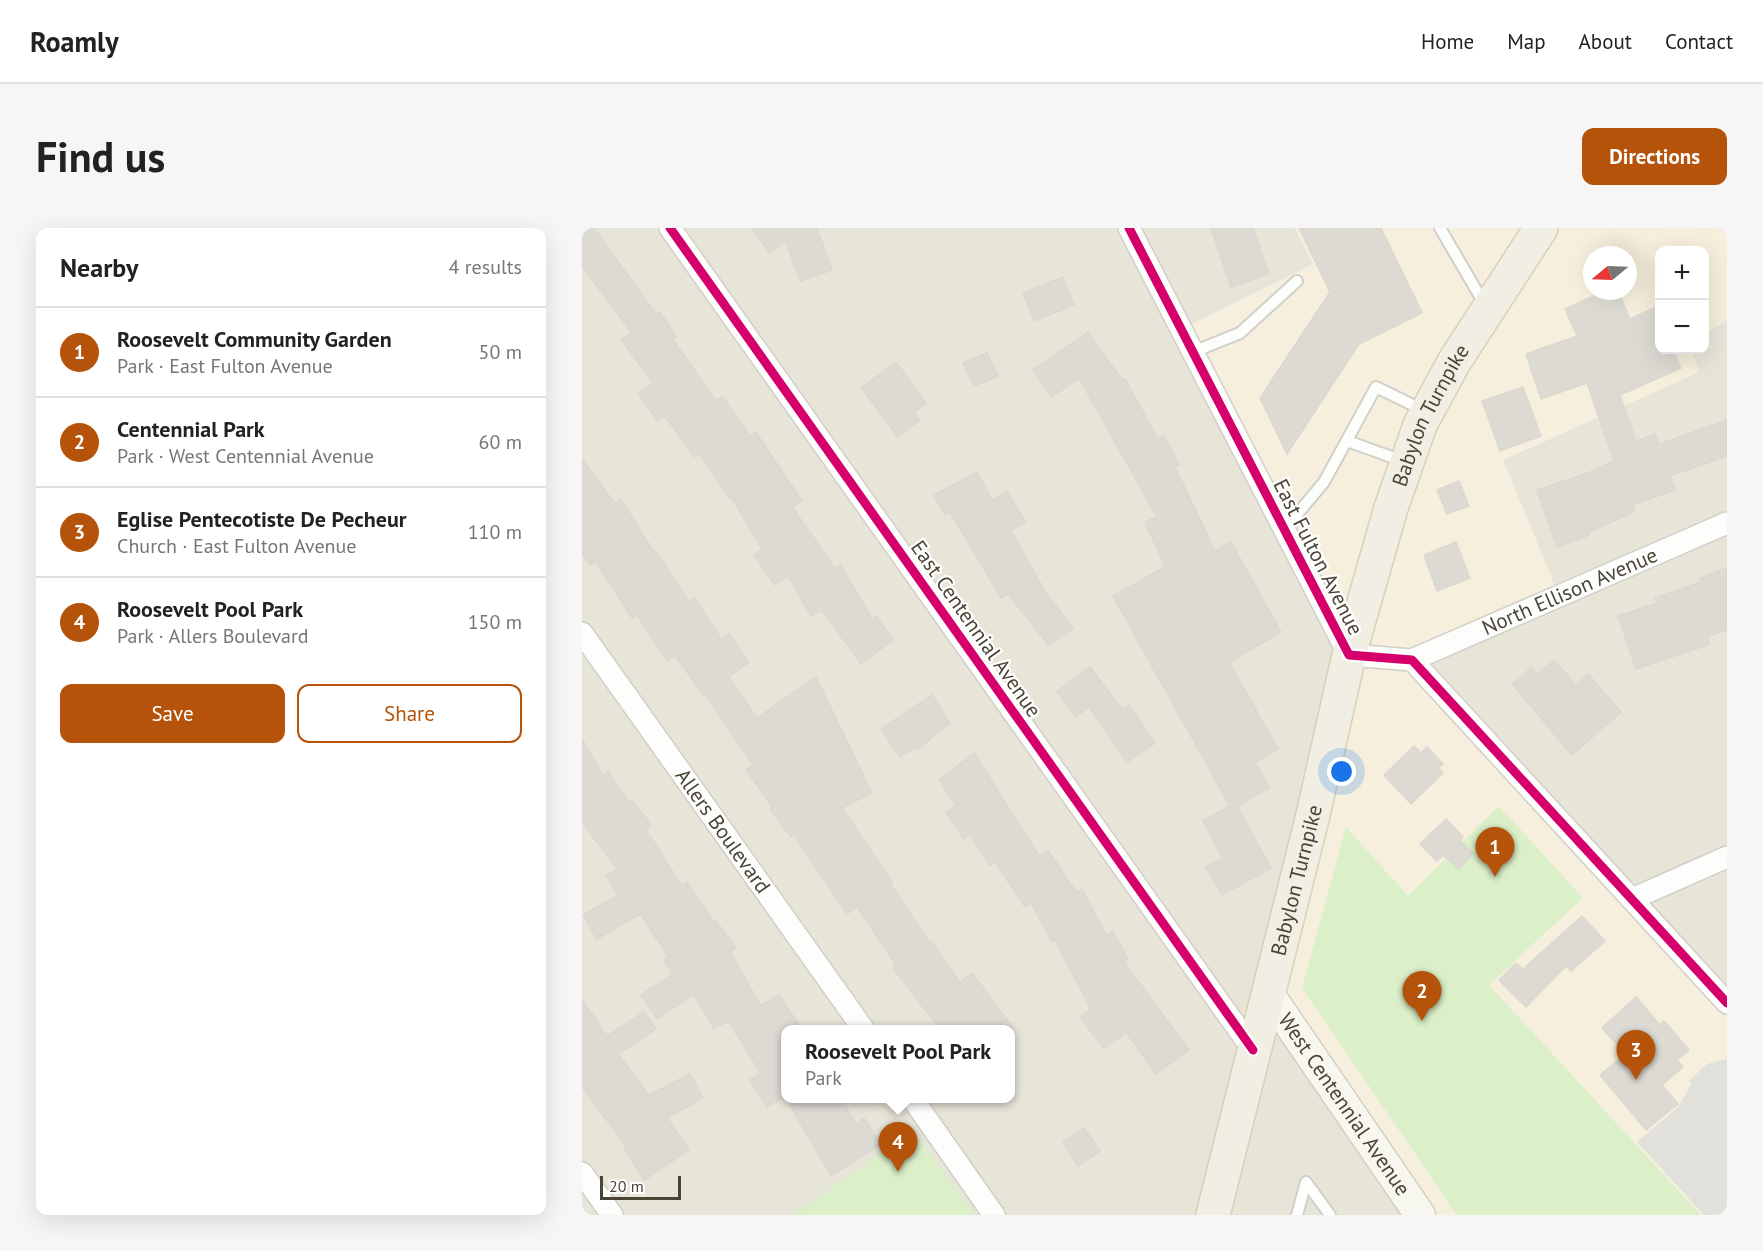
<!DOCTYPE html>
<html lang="en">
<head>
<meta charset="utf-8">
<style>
	:root { --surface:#fff; --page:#f6f6f6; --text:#222; --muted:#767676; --line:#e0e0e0; --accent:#b45309 }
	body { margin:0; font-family:"PT Sans",sans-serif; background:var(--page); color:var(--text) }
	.controls { position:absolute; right:18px; top:18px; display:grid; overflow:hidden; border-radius:12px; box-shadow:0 6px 24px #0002 }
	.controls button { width:54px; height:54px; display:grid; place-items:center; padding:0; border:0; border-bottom:2px solid var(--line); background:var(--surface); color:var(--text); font:30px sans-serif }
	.compass { position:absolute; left:1001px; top:18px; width:54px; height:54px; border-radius:50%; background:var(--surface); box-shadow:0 6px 24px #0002; rotate:251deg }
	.scale { position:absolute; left:18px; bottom:15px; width:81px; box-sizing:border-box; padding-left:6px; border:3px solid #4a4435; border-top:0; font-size:16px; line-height:21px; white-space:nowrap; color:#4a4435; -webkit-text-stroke:4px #fff; paint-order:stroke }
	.you { position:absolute; left:760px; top:544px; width:21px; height:21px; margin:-15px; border:4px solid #fff; border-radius:50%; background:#1a73e8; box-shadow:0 0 0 9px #1a73e833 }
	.badge { display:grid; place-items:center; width:39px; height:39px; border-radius:50%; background:var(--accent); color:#fff; font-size:20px; font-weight:700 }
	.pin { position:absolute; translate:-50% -50px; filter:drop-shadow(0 2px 3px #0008) }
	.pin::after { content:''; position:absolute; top:32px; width:21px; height:18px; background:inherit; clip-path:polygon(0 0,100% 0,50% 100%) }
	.popup { position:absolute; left:199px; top:797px; width:234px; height:78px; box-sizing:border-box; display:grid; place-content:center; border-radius:12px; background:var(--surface); filter:drop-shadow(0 2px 4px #0005); font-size:20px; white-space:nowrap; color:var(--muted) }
	.popup b { font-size:22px; color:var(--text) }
	.popup::after { content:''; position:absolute; left:50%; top:100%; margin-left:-12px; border:12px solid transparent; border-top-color:var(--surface) }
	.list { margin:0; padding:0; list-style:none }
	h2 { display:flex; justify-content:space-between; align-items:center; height:78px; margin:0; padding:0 24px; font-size:26px }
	h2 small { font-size:20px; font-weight:400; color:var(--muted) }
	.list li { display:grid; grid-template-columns:39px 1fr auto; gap:18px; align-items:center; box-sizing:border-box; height:90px; padding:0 24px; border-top:2px solid var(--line) }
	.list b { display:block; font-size:22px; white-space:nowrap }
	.list p { margin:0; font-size:20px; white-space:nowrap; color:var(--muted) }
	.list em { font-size:20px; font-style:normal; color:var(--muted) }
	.actions { display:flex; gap:12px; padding:18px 24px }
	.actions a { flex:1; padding:14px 0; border:2px solid var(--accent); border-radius:12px; text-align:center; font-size:21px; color:var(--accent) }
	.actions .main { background:var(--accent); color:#fff }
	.map { position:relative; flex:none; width:1145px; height:987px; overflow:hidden; border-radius:12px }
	header { display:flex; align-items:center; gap:36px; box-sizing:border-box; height:84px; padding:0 30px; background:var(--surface); border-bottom:2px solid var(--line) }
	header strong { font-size:28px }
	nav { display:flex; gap:33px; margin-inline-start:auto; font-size:21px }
	.intro { display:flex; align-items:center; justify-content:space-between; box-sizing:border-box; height:144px; padding:0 36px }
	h1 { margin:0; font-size:42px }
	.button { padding:15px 27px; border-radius:12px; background:var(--accent); color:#fff; font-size:21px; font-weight:700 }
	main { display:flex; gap:36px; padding:0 36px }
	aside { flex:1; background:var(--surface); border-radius:12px; box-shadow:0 6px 24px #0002 }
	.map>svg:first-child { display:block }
	.residential { fill:#e7e4d8; fill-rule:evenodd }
	.commercial { fill:#f6efdd; fill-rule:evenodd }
	.green { fill:#dbefc9 }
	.parking { fill:#e1e0da }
	.building { fill:#dcdad3; stroke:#dbd8d0; stroke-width:1.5 }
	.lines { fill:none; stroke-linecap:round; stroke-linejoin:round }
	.service-casing { stroke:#d0cfc8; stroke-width:14 }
	.minor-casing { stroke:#d0cfc8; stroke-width:24 }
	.secondary-casing { stroke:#d2d0c1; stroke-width:33 }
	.primary-casing { stroke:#d6d1b7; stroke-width:36 }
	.service { stroke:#fdfdfc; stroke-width:10 }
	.minor { stroke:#fdfdfc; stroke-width:21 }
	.secondary { stroke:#f7f6ef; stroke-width:30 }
	.primary { stroke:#f1efe4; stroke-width:33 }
	.cycleway-casing { stroke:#fff; stroke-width:13 }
	.cycleway { stroke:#d6006c; stroke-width:9 }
	.labels { text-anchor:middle; stroke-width:4.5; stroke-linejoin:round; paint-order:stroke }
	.street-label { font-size:21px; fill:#4a4435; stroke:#fff }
</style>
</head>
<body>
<header>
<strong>Roamly</strong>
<nav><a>Home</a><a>Map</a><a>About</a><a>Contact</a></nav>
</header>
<div class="intro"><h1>Find us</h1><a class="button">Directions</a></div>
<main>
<aside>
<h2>Nearby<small>4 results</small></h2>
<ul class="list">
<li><span class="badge">1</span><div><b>Roosevelt Community Garden</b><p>Park · East Fulton Avenue</p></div><em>50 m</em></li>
<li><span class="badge">2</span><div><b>Centennial Park</b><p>Park · West Centennial Avenue</p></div><em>60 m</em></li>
<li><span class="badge">3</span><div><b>Eglise Pentecotiste De Pecheur</b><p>Church · East Fulton Avenue</p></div><em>110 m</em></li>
<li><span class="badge">4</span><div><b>Roosevelt Pool Park</b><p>Park · Allers Boulevard</p></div><em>150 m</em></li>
</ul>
<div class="actions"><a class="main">Save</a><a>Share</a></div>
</aside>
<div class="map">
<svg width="1145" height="987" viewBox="0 0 1145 987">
	<rect width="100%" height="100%" fill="#f2f1eb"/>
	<g class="residential">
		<path d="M0,0H713L732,36L776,411L840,987H0ZM204,802H428V870H204Z"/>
		<path d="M1145,93V770L830,429L975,363L921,232L1117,144L1109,122H1122L1123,105Z"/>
	</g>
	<path class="commercial" d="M713,0H1145V93L1123,105L1122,22H1078V122H1109L1117,144L921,232L975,363L830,429L1145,770V987H840L685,761L776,411L606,98L731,36ZM1010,27H1046V63H1010Z"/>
	<g class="green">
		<path d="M917,578L1001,670L907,757L1119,987H875L720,760L764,599L826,668Z"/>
		<path d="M331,902L392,987H211Z"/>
	</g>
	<path class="parking" d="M1145,831V987H1122L1055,914L1095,880L1110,856L1107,853L1125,836Z"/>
	<g class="building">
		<path d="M0,0H12L74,86L78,84L95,109L91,112L134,173L140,168L168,208L174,204L220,273L210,279L253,340L259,337L290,391L294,388L311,412L279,436L240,382L229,388L206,348L193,357L172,327L180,321L149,269L147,270L117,225L112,229L83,188L76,193L56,165L71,155L39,112L49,104L0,38Z"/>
		<path d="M170,0H235L250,42L218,53L204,13L188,25Z"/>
		<path d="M629,0H671L687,46L649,59Z"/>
		<path d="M717,0H799L840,85L777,116L705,226L678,170L748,64Z"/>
		<path d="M481,49L492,77L452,93L441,65Z"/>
		<path d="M1023,63H1036L1048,91L1077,78V122H1091L1099,140L1038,167L1054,213L1073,206L1077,216L1145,192V228L1088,248L1093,262L1050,277L1053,283L1006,305L1007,307L975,319L955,262L1006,245L1032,233L1005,155L959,171L944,126L995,108L983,81Z"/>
		<path d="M506,104L540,152L543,151L576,211L582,208L597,237L593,239L633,323L649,314L699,404L647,434L696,521L673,534L687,560L655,578L689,640L640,667L624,639L641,630L621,593L648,578L531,368L583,339L563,294L575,289L497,150L470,169L451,142Z"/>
		<path d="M405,125L416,148L392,158L381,135Z"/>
		<path d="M314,134L344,175L332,184L338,192L316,209L279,160Z"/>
		<path d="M941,159L959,208L918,223L900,173Z"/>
		<path d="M0,231L33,276L39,272L72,324L74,323L107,374L113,370L139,411L147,406L167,434L147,449L175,490L234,449L290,565L260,580L310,654L308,655L347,714L349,713L378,754L390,745L432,801H358L311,740L314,737L275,679L265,686L212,607L209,609L188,581L190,579L164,542L171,537L123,466L121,467L93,427L85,433L55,387L50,390L13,333L8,337L0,325Z"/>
		<path d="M395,244L410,272L425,264L444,294L429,303L464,365L491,400L467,418L426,366L419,370L368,284L363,287L352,267Z"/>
		<path d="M877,253L887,278L865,286L855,262Z"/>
		<path d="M874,314L888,350L855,363L842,327Z"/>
		<path d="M1145,340V402L1125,409L1128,416L1054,441L1036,388L1075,375L1073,370L1120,354L1118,350Z"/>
		<path d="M972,432L994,457L1006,446L1039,484L990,527L930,456L949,440L955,446Z"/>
		<path d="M508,439L540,481L547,477L573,515L545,534L507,479L494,489L475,463Z"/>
		<path d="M350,467L368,495L336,521L335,518L318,529L299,501Z"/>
		<path d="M0,511L21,547L26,543L47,575L51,573L69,597L64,602L100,658L105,654L132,694L134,693L154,720L148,724L179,778L197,766L217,797L210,801H204V867L185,879L168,852L179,845L146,793L132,801L112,766L75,791L59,767L91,746L81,732L86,728L58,686L15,711L1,687L36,667L24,648L35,641L0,594Z"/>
		<path d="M832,518L839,525L845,519L861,536L856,540L861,545L829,576L802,547Z"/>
		<path d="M392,525L457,628L466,622L494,664L500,661L524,707L531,703L546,731L542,734L607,822L574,846L544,804L522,821L498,789L509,781L473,712L470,714L449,675L443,679L413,634L408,638L388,607L382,611L364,584L374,578L357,552Z"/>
		<path d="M864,591L881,609L878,612L891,626L876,641L861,627L855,633L838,616Z"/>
		<path d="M1000,688L1023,713L989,743L984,738L944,779L917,752L934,735L941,741Z"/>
		<path d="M1054,769L1078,797L1082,793L1107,822L1095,832L1101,839L1080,857L1096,876L1064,902L1018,847L1044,826L1020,800Z"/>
		<path d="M0,771L25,808L62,784L74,801L36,826L67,867L108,846L121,870L85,890L107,922L62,952L42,921L45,919L0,859Z"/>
		<path d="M204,870H259L274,896L282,890L299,916L249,948Z"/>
		<path d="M502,900L518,923L496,938L481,914Z"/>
	</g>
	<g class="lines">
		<defs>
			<g id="service">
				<path d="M858,0L903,77"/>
				<path d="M611,124L658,105L715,53"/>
				<path d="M765,213L821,233"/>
				<path d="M702,302L742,254L794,159L843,183"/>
				<path d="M715,987L724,954L748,987"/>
			</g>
			<g id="minor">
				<path d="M88,0L671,822"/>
				<path d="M547,0L767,427L830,432L1145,775"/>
				<path id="s1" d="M0,405L282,802"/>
				<path id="s2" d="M830,432L1145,295"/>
				<path d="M1050,671L1145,629"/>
				<path d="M330,870L412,987"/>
				<path d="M0,945L30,987"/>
			</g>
			<g id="secondary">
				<path id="s3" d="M686,765L838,987"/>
			</g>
			<g id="primary">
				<path id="s4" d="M631,987L731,587L767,427L809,280L838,197L872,134L959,0"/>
			</g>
		</defs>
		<use href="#service" class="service-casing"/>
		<use href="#minor" class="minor-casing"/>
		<use href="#secondary" class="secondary-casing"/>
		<use href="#primary" class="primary-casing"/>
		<use href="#service" class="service"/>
		<use href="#minor" class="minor"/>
		<use href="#secondary" class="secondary"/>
		<use href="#primary" class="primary"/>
		<defs>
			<g id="cycleway">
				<path d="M88,0L671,822"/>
				<path d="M547,0L767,427L830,432L1145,775"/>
			</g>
		</defs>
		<use href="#cycleway" class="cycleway-casing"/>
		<use href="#cycleway" class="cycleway"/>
	</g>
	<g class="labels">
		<g class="street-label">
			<text dy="7" stroke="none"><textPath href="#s4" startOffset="830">Babylon Turnpike</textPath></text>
			<text transform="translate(736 329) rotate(63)" y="7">East Fulton Avenue</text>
			<text dy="7" stroke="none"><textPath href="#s2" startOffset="172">North Ellison Avenue</textPath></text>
			<text transform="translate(394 401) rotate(55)" y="7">East Centennial Avenue</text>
			<text dy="7" stroke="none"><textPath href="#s1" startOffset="243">Allers Boulevard</textPath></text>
			<text dy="7" stroke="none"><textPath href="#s4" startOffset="345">Babylon Turnpike</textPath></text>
			<text dy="7" stroke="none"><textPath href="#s3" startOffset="135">West Centennial Avenue</textPath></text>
		</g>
	</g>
</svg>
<div class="controls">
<button>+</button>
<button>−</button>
</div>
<svg class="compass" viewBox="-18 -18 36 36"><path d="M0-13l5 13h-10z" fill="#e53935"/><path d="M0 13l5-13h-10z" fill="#767676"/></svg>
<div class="scale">20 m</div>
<div class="you"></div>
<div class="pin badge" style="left:913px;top:649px">1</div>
<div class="pin badge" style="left:840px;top:793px">2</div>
<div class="pin badge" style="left:1054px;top:852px">3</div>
<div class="pin badge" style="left:316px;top:944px">4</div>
<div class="popup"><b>Roosevelt Pool Park</b>Park</div>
</div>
</main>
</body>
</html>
